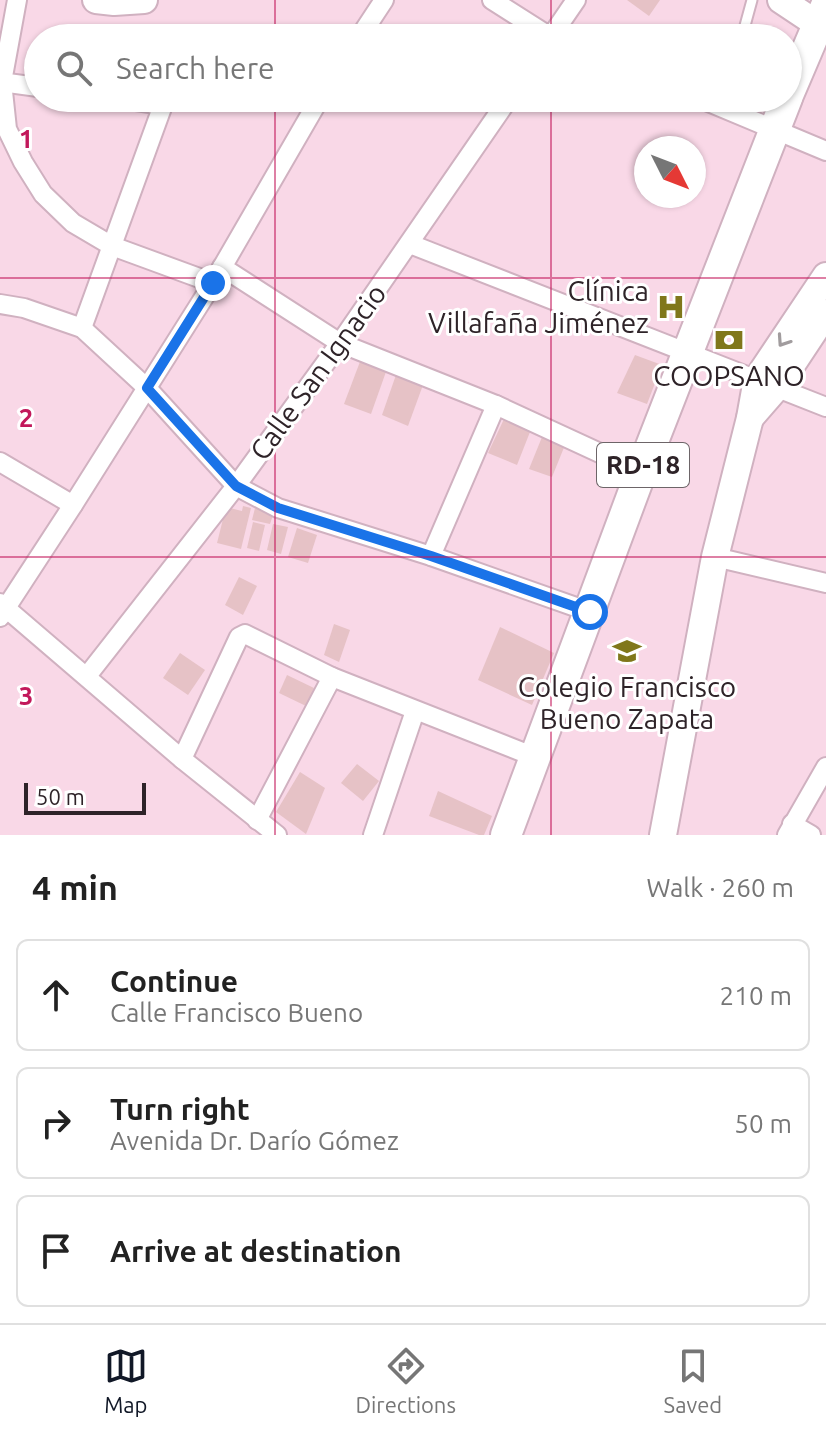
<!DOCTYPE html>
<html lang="en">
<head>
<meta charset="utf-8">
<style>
	:root { --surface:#fff; --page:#f2f2f2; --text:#222; --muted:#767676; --line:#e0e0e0; --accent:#111827 }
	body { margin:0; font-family:Ubuntu,sans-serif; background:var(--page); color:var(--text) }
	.compass { position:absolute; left:634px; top:136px; width:72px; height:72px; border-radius:50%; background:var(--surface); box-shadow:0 2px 6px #0004; rotate:132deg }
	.scale { position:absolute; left:24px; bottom:20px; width:122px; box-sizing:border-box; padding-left:8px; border:4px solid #2e2328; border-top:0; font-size:22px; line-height:28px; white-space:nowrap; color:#2e2328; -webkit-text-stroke:6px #fff; paint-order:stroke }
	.stop { position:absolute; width:24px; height:24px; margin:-18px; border:6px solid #1a73e8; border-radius:50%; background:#fff }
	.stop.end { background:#1a73e8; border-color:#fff; box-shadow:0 2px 8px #0008 }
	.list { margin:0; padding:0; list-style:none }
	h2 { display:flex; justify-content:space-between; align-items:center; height:104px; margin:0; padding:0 32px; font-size:34px }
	h2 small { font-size:26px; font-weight:400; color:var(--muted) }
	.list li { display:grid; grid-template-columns:52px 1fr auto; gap:24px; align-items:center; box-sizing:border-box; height:112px; margin:0 16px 16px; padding:0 16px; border:2px solid var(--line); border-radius:12px }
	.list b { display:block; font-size:30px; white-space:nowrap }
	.list p { margin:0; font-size:26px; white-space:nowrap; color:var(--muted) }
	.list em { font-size:26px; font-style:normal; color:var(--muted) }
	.icon { flex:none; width:44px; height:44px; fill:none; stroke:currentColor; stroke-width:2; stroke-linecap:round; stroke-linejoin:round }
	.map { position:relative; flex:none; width:826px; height:835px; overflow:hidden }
	.search { position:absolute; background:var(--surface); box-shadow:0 2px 6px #0004; left:24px; right:24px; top:24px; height:88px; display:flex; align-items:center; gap:20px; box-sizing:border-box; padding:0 28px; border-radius:44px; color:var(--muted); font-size:30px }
	.sheet { height:488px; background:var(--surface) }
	nav { display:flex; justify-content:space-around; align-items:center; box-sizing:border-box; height:112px; border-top:2px solid var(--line); background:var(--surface); font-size:22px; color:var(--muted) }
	nav a { display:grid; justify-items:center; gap:4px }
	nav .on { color:var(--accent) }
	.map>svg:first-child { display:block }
	.building { fill:#e6c2c6 }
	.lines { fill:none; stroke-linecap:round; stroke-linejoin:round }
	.lane-casing { stroke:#d0b1c0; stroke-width:13 }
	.street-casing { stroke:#d0b1c0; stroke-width:22 }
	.secondary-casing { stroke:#d0b1c0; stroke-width:30 }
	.primary-casing { stroke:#d0b1c0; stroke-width:34 }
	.lane { stroke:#fff; stroke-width:9 }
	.street { stroke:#fff; stroke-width:18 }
	.secondary { stroke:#fff; stroke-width:26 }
	.primary { stroke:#fff; stroke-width:30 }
	.oneway { stroke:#a19c9e }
	.route { stroke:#1a73e8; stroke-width:10 }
	.grid { fill:none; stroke:#c2185b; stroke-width:2; stroke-opacity:0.55 }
	.labels { text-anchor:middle; stroke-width:6; stroke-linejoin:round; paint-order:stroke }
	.shield { fill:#fff; stroke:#6d6568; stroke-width:2 }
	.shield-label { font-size:26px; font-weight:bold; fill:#2e2328 }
	.poi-label { font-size:28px; fill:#2e2328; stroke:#fff }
	.street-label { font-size:28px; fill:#2e2328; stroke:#fff }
	.grid-label { font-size:26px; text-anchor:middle; font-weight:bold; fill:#c2185b; stroke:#fff; stroke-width:6; stroke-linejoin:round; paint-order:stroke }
</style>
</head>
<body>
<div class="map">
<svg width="826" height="835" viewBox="0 0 826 835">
	<rect width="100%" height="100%" fill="#f9d8e7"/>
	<g class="building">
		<path d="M627,0H660L649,16Z"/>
		<path d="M635,355L662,365L647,404L617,393Z"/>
		<path d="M361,359L387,369L371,414L344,404Z"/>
		<path d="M397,372L423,385L408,426L382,415Z"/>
		<path d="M504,419L530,432L517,465L488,453Z"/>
		<path d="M542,437L565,445L552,477L529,469Z"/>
		<path d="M243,506L251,508L241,549L217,543L226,507L242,511Z"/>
		<path d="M255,508L265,510L264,513L273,515L270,524L252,520Z"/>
		<path d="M253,522L265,525L259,551L247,548Z"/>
		<path d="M273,524L288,527L281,554L267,550Z"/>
		<path d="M297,528L317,535L308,563L288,557Z"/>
		<path d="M239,577L257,586L243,615L225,605Z"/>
		<path d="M334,624L350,630L339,662L324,655Z"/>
		<path d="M500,627L554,653L532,705L478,680Z"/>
		<path d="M180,653L205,670L188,695L163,678Z"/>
		<path d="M287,675L314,688L306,706L279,693Z"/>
		<path d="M357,764L379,781L363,801L341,783Z"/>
		<path d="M300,772L325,788L306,834L276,812Z"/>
		<path d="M438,791L492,816L484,835H479L429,816Z"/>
	</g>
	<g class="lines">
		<defs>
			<path id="lane" d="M746,38L743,33L752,0"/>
			<g id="street">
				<path d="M17,0L2,82L7,129L23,162L43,194L73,223L112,246L213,283"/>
				<path d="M492,0L552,38"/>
				<path d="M359,38L384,0"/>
				<path d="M550,38L576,0"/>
				<path d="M0,82L38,87"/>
				<path d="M699,98L826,151"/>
				<path d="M410,244L826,407"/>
				<path d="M222,267L340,343L496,405L641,472"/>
				<path d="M0,304L24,308L82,328L147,388L236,486L278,508L431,556L590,612"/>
				<path d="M82,328L163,105L116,98"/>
				<path d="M0,462L73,505"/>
				<path d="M431,556L496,405"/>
				<path d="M715,557L826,583"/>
				<path d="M0,603L182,759L277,835"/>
				<path d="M0,617L73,505L213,283L320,98"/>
				<path d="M87,676L236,486L340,343L509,98"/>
				<path d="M182,759L239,637L245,634L332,677"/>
				<path d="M257,820L332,677L535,757"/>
				<path d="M792,824L811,835"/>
				<path d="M373,835L415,711"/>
				<path d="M787,835L826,767"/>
			</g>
			<g id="secondary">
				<path d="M96,0L114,2L144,0"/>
				<path d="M781,0L817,24"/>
				<path d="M750,418L777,387L826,313"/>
				<path d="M663,835L715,557L750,418L757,379L826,276"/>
			</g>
			<g id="primary">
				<path d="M788,95L826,6"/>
				<path d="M506,835L641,472L787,98"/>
			</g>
		</defs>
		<use href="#lane" class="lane-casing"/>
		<use href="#street" class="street-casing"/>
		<use href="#secondary" class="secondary-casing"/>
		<use href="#primary" class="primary-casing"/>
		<use href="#lane" class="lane"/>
		<use href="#street" class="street"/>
		<use href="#secondary" class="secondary"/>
		<use href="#primary" class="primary"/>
	</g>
	<defs><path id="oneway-chevron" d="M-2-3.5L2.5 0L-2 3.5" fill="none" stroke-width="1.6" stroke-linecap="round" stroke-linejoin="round" transform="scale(2)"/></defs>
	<use class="oneway" href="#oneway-chevron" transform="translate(783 341) rotate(124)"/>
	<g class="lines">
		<path class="route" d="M213,283L147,388L236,486L278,508L431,556L590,612"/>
	</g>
	<path class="grid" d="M275,0V38M551,0V38M275,98V835M551,98V835M0,278H826M0,557H826"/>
	<defs>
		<symbol id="hospital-bare" viewBox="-9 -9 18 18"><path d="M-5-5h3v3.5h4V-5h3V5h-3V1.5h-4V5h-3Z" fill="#80771b" stroke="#fff" stroke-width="2.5" paint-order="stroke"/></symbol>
		<symbol id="bank-bare" viewBox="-9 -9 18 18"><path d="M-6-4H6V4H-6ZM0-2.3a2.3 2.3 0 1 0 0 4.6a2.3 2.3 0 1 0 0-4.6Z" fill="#80771b" stroke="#fff" stroke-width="2.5" paint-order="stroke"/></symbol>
		<symbol id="school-bare" viewBox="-9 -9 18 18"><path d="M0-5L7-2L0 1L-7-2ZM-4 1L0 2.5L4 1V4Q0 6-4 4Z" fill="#80771b" stroke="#fff" stroke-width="2.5" paint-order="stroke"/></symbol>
	</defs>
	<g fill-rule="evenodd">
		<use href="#hospital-bare" x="651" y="287" width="40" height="40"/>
		<use href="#bank-bare" x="709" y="320" width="40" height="40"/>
		<use href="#school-bare" x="607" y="631" width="40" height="40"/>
	</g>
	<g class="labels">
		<rect class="shield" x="597" y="443" width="92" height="44" rx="6"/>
		<g class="shield-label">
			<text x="643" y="474">RD-18</text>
		</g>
		<g class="poi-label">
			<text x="649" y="301" text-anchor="end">Clínica<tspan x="649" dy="32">Villafaña Jiménez</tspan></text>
			<text x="729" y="386">COOPSANO</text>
			<text x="627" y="697">Colegio Francisco<tspan x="627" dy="32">Bueno Zapata</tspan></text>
		</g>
		<g class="street-label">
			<text transform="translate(318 372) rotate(-54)" y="10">Calle San Ignacio</text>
		</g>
	</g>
	<g class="grid-label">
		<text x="26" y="148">1</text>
		<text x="26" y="427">2</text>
		<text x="26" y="705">3</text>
	</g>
</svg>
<svg class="compass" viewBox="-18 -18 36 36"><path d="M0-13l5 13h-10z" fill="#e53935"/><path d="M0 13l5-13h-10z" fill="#767676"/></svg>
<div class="scale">50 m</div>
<div class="stop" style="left:590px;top:612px"></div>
<div class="stop end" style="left:213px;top:283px"></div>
<div class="search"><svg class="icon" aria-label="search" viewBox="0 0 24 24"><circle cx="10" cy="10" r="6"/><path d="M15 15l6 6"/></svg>Search here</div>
</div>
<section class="sheet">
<h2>4 min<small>Walk · 260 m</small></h2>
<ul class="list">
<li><svg class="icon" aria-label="ahead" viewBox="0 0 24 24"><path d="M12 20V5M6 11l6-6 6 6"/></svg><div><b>Continue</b><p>Calle Francisco Bueno</p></div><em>210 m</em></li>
<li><svg class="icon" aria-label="right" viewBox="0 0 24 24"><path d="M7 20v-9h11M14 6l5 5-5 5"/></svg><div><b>Turn right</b><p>Avenida Dr. Darío Gómez</p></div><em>50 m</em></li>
<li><svg class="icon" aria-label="arrive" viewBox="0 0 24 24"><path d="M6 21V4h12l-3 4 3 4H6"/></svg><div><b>Arrive at destination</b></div></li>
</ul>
</section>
<nav>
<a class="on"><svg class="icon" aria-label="map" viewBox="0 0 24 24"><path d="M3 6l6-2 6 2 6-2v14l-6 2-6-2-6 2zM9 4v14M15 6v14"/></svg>Map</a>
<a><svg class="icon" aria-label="directions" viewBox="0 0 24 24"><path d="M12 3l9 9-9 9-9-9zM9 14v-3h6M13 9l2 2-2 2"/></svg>Directions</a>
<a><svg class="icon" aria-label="saved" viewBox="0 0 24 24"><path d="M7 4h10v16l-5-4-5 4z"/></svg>Saved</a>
</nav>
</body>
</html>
